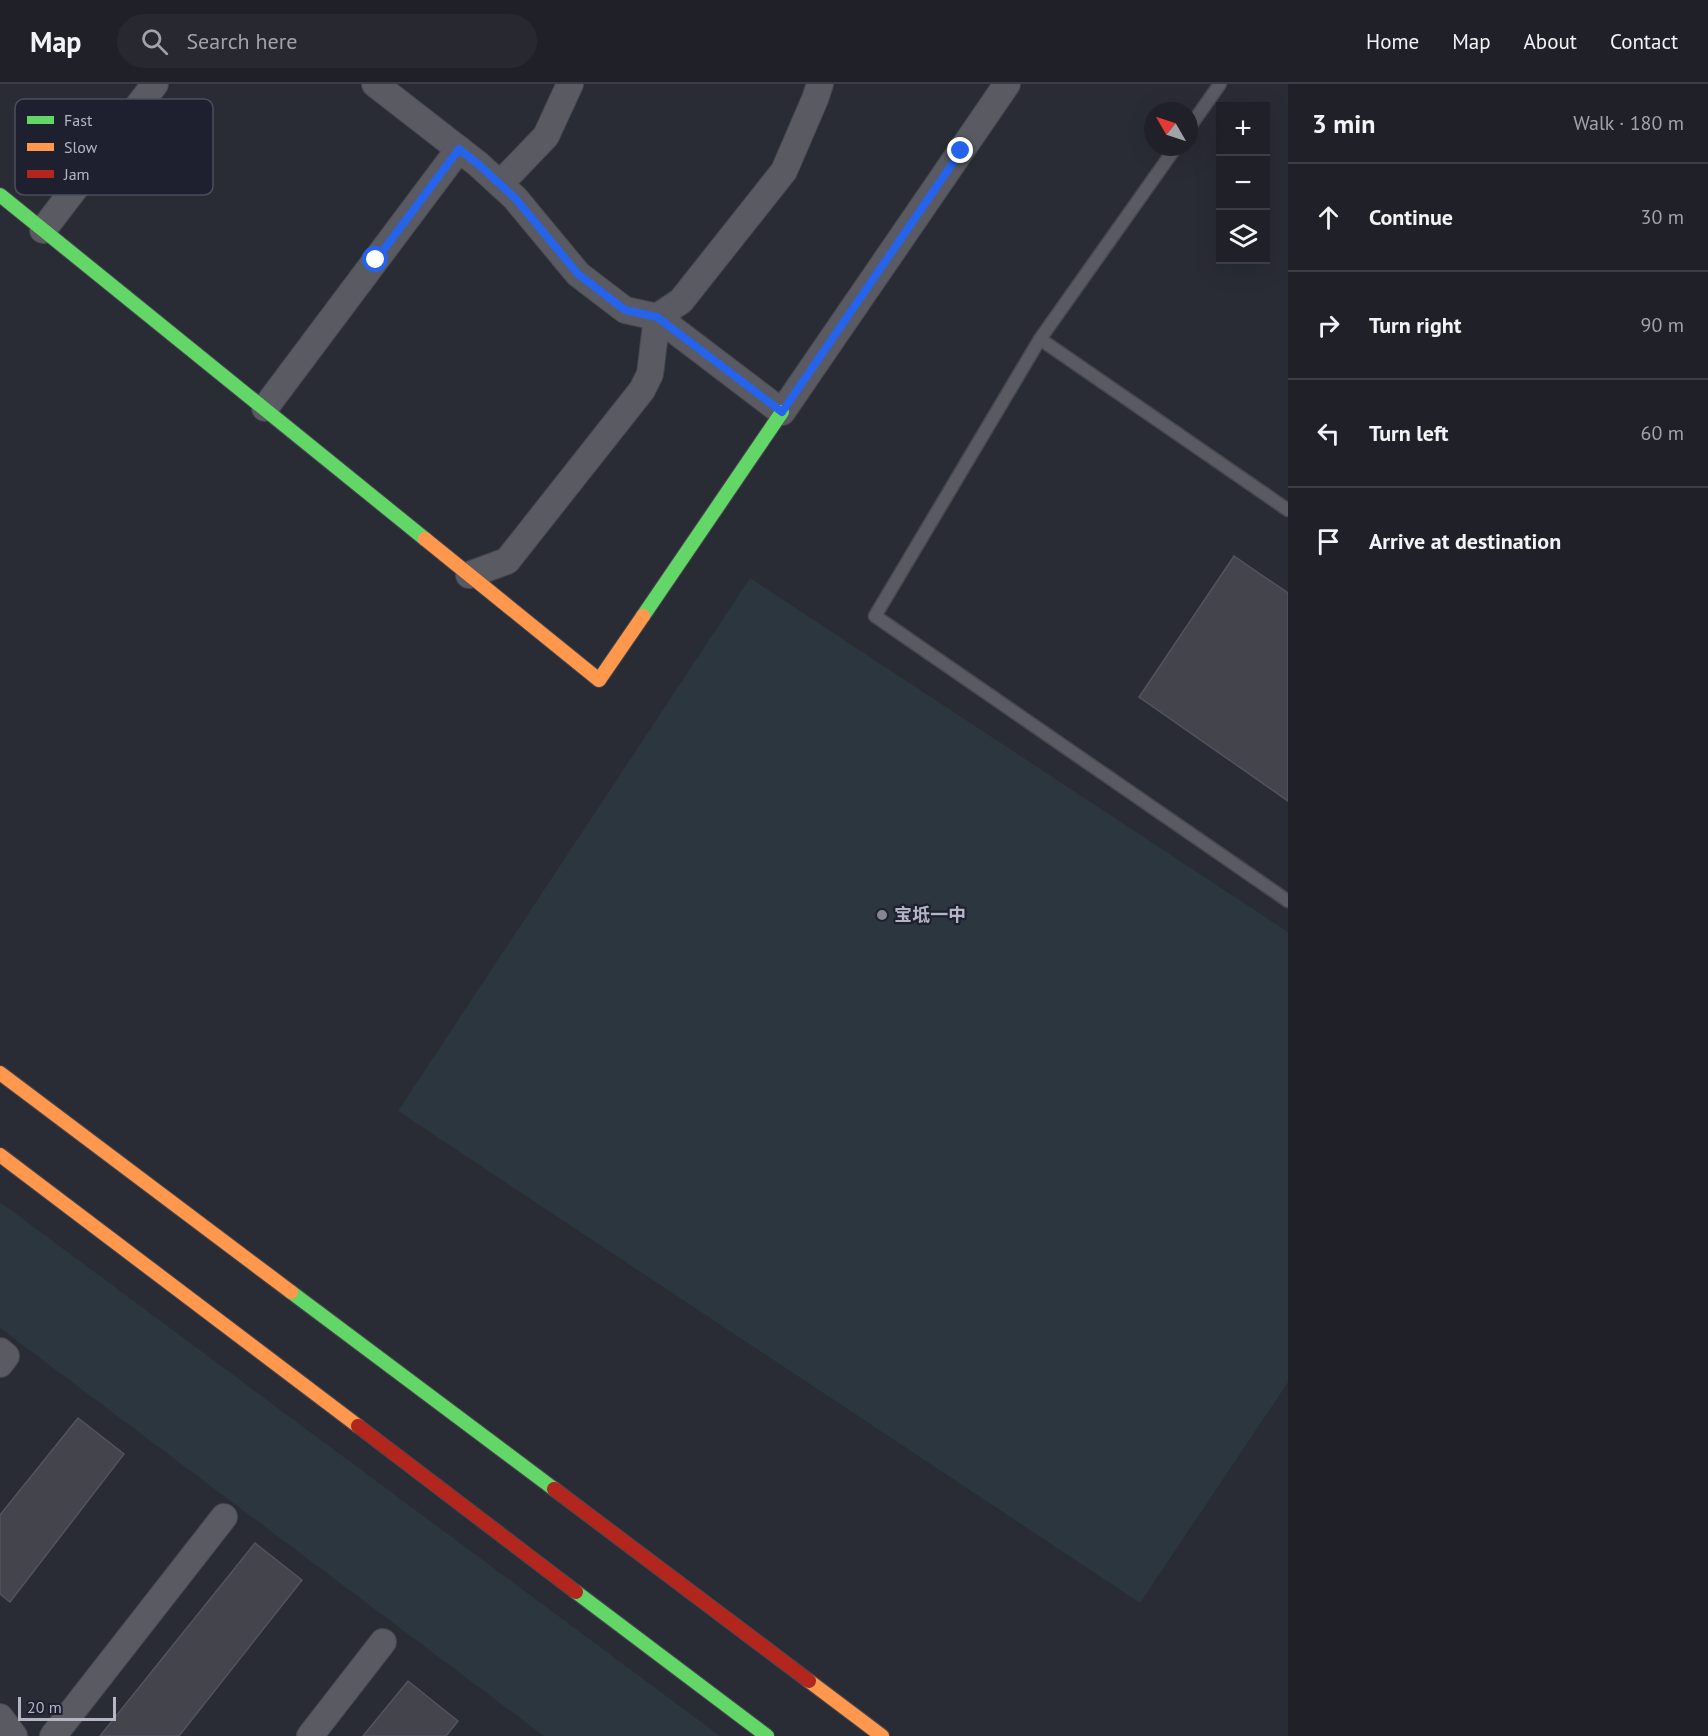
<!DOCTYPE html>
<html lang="en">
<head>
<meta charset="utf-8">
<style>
	:root { --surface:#202128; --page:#282930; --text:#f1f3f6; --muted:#a2a3a8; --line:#3d3e45 }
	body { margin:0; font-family:"PT Sans","Noto Sans SC",sans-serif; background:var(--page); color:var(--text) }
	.controls { position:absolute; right:18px; top:18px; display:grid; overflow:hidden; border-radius:0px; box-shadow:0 6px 24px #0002 }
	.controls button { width:54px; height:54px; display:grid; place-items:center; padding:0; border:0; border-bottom:2px solid var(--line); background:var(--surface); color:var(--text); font:30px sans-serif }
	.compass { position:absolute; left:1144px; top:18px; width:54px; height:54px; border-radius:50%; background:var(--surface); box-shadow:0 6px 24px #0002; rotate:309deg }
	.scale { position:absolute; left:18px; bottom:15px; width:98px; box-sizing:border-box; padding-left:6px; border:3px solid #b4b6c6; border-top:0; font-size:16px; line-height:21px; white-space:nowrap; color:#b4b6c6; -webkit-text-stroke:4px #1e202f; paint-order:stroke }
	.stop { position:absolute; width:18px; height:18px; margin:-14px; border:4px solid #2563eb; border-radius:50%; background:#fff }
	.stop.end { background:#2563eb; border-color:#fff; box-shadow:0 2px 6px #0008 }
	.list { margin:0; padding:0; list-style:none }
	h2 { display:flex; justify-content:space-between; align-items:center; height:78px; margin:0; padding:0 24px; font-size:26px }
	h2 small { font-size:20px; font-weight:400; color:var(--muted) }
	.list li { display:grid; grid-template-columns:39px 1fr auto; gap:18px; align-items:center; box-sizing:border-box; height:108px; padding:0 24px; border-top:2px solid var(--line) }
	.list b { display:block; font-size:22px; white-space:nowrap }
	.list em { font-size:20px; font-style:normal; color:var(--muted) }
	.icon { flex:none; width:33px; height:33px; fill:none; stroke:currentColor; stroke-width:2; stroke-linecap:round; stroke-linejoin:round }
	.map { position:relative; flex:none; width:1288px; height:1652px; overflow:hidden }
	header { display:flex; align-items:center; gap:36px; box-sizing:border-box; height:84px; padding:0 30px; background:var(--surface); border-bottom:2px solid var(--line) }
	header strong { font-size:28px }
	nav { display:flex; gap:33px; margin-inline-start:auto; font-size:21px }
	.search { width:420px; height:54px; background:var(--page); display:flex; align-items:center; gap:15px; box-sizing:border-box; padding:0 21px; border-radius:33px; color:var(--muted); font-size:22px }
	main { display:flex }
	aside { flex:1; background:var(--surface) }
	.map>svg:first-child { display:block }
	.green { fill:#2b363e }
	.building { fill:#43444c; stroke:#52535d; stroke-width:1.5 }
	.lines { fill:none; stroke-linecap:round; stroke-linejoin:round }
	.lane-casing { stroke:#46474e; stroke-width:15 }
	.street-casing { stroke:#46474e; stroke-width:28 }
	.fast-casing { stroke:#46474e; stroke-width:16 }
	.slow-casing { stroke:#46474e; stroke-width:16 }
	.jam-casing { stroke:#46474e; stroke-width:16 }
	.lane { stroke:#5a5a63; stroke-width:12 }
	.street { stroke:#5a5a63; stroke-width:26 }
	.fast { stroke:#63d668; stroke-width:14 }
	.slow { stroke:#ff974d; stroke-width:14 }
	.jam { stroke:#b3261e; stroke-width:14 }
	.route { stroke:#2563eb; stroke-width:8 }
	.poi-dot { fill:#848693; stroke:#1e202f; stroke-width:2 }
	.labels { text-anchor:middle; stroke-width:4.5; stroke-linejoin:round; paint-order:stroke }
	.poi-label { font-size:18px; font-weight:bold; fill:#b4b6c6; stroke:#1e202f; text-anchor:start }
	.key { fill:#1e202f; stroke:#4b4d5c; stroke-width:1.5 }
	.key-label { font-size:16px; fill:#b4b6c6 }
</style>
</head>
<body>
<header>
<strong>Map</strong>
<div class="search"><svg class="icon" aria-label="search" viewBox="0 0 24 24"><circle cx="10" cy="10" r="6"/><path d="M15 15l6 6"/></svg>Search here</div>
<nav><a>Home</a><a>Map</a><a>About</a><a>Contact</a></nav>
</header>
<main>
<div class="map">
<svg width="1288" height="1652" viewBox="0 0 1288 1652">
	<rect width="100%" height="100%" fill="#2a2c35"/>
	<g class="green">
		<path d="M750,494L1288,848V1298L1140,1519L398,1027Z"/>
		<path d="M0,1118L720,1652H544L0,1244Z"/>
	</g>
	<g class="building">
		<path d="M1234,472L1288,509V717L1139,613Z"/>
		<path d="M78,1334L124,1370L10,1518L0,1510V1431Z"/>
		<path d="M255,1459L302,1496L179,1652H100Z"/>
		<path d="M408,1597L458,1637L446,1652H363Z"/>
	</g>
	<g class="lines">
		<defs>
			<g id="lane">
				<path d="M1189,44L1220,0"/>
				<path d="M1176,63L1040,255L875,532L1288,817"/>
				<path d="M1040,255L1288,426"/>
			</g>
			<g id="street">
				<path d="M375,0L478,80L515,114L578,190L625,226L657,233L681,217L784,87L815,15L820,0"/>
				<path d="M500,100L546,52L570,0"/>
				<path d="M43,146L155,0"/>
				<path d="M265,324L459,65"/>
				<path d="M469,491L507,477L642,306L650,290L657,233L782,328L1007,0"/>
				<path d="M0,1267L6,1272L0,1280"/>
				<path d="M0,1633L14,1652"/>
				<path d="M53,1652L224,1433"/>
				<path d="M310,1652L383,1558"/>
			</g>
			<g id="fast">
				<path d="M0,111L425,455"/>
				<path d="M643,532L782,328"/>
				<path d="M291,1208L554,1405"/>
				<path d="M576,1508L767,1652"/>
			</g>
			<g id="slow">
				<path d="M425,455L599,596L643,532"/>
				<path d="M0,989L291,1208"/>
				<path d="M0,1071L358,1342"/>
				<path d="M809,1597L882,1652"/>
			</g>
			<g id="jam">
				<path d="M358,1342L576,1508"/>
				<path d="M554,1405L809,1597"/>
			</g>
		</defs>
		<use href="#lane" class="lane-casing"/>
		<use href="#street" class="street-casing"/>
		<use href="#fast" class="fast-casing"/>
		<use href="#slow" class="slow-casing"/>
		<use href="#jam" class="jam-casing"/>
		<use href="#lane" class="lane"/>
		<use href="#street" class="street"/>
		<use href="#fast" class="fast"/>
		<use href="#slow" class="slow"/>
		<use href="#jam" class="jam"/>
	</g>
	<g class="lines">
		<path class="route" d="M376,176L459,65L478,80L515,114L578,190L625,226L657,233L782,328L961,67"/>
	</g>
	<circle class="poi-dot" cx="882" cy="831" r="6"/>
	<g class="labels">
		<g class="poi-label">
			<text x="894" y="837">宝坻一中</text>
		</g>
	</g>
	<rect x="15" y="15" width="198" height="96" rx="9" class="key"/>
	<rect x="27" y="32" width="27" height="8" fill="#63d668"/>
	<rect x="27" y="59" width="27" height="8" fill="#ff974d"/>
	<rect x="27" y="86" width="27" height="8" fill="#b3261e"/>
	<g class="key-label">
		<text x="64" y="42">Fast</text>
		<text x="64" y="69">Slow</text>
		<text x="64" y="96">Jam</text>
	</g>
</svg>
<div class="controls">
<button>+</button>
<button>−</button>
<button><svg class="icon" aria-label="layers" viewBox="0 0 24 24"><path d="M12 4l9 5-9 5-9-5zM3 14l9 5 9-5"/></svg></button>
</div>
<svg class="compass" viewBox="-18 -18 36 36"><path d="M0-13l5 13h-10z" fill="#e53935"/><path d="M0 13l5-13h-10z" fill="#a2a3a8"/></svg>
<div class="scale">20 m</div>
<div class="stop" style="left:376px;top:176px"></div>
<div class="stop end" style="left:961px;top:67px"></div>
</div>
<aside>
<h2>3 min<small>Walk · 180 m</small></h2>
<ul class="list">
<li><svg class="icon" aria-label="ahead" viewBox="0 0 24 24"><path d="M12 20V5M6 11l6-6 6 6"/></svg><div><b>Continue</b></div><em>30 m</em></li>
<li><svg class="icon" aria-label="right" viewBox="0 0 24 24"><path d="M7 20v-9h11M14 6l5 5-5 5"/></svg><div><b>Turn right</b></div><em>90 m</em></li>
<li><svg class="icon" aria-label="left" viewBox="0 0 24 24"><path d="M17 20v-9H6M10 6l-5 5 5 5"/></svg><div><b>Turn left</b></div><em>60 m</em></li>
<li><svg class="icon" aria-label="arrive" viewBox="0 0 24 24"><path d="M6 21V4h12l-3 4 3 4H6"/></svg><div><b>Arrive at destination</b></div></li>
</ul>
</aside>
</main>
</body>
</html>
